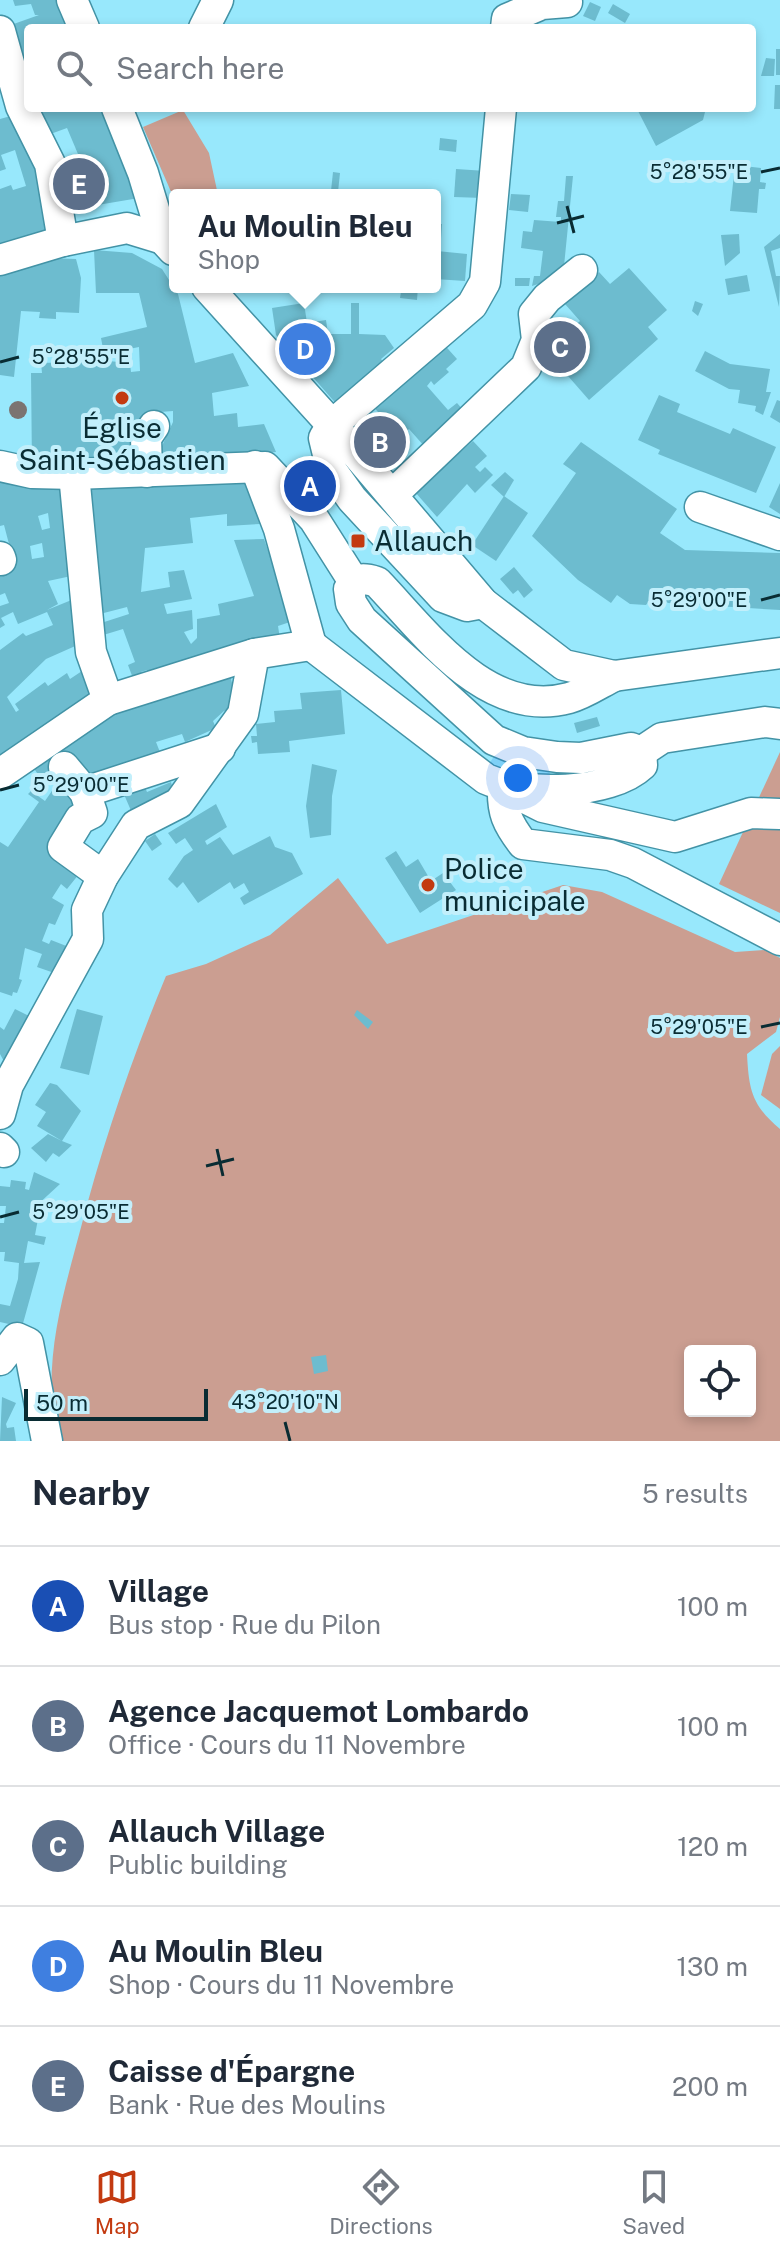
<!DOCTYPE html>
<html lang="en">
<head>
<meta charset="utf-8">
<style>
	:root { --surface:#fff; --page:#f2f2f3; --text:#1f2937; --muted:#747a83; --line:#e0e1e3; --accent:#c33a10 }
	body { margin:0; font-family:"Public Sans",sans-serif; background:var(--page); color:var(--text) }
	.controls { position:absolute; right:24px; bottom:24px; display:grid; overflow:hidden; border-radius:8px; box-shadow:0 4px 12px #0003 }
	.controls button { width:72px; height:72px; display:grid; place-items:center; padding:0; border:0; border-bottom:2px solid var(--line); background:var(--surface); color:var(--text); font:40px sans-serif }
	.scale { position:absolute; left:24px; bottom:20px; width:184px; box-sizing:border-box; padding-left:8px; border:4px solid #092c33; border-top:0; font-size:22px; line-height:28px; white-space:nowrap; color:#092c33; -webkit-text-stroke:6px #c2effb; paint-order:stroke }
	.you { position:absolute; left:518px; top:778px; width:28px; height:28px; margin:-20px; border:6px solid #fff; border-radius:50%; background:#1a73e8; box-shadow:0 0 0 12px #1a73e833 }
	.badge { display:grid; place-items:center; width:52px; height:52px; border-radius:50%; background:var(--accent); color:#fff; font-size:26px; font-weight:700 }
	.pin { position:absolute; translate:-50% -50%; border:4px solid #fff; box-shadow:0 2px 8px #0006 }
	.popup { position:absolute; left:169px; top:189px; width:272px; height:104px; box-sizing:border-box; display:grid; place-content:center; border-radius:8px; background:var(--surface); filter:drop-shadow(0 2px 6px #0005); font-size:26px; white-space:nowrap; color:var(--muted) }
	.popup b { font-size:30px; color:var(--text) }
	.popup::after { content:''; position:absolute; left:50%; top:100%; margin-left:-16px; border:16px solid transparent; border-top-color:var(--surface) }
	.list { margin:0; padding:0; list-style:none }
	h2 { display:flex; justify-content:space-between; align-items:center; height:104px; margin:0; padding:0 32px; font-size:34px }
	h2 small { font-size:26px; font-weight:400; color:var(--muted) }
	.list li { display:grid; grid-template-columns:52px 1fr auto; gap:24px; align-items:center; box-sizing:border-box; height:120px; padding:0 32px; border-top:2px solid var(--line) }
	.list b { display:block; font-size:30px; white-space:nowrap }
	.list p { margin:0; font-size:26px; white-space:nowrap; color:var(--muted) }
	.list em { font-size:26px; font-style:normal; color:var(--muted) }
	.icon { flex:none; width:44px; height:44px; fill:none; stroke:currentColor; stroke-width:2; stroke-linecap:round; stroke-linejoin:round }
	.map { position:relative; flex:none; width:780px; height:1441px; overflow:hidden }
	.search { position:absolute; background:var(--surface); box-shadow:0 4px 12px #0003; left:24px; right:24px; top:24px; height:88px; display:flex; align-items:center; gap:20px; box-sizing:border-box; padding:0 28px; border-radius:8px; color:var(--muted); font-size:30px }
	.sheet { height:704px; background:var(--surface) }
	nav { display:flex; justify-content:space-around; align-items:center; box-sizing:border-box; height:112px; border-top:2px solid var(--line); background:var(--surface); font-size:22px; color:var(--muted) }
	nav a { display:grid; justify-items:center; gap:4px }
	nav .on { color:var(--accent) }
	.map>svg:first-child { display:block }
	.green { fill:#cb9e91; fill-rule:evenodd }
	.building { fill:#6dbccf; fill-rule:evenodd }
	.lines { fill:none; stroke-linecap:round; stroke-linejoin:round }
	.minor-casing { stroke:#4393a6; stroke-width:33 }
	.minor { stroke:#fff; stroke-width:30 }
	.tree { fill:#7b7471 }
	.ticks { fill:none; stroke:#092c33; stroke-width:3 }
	.poi-dot { fill:#c33a10; stroke:#c2effb; stroke-width:3 }
	.labels { text-anchor:middle; stroke-width:8; stroke-linejoin:round; paint-order:stroke }
	.poi-label { font-size:28px; fill:#092c33; stroke:#c2effb; text-anchor:start }
	.ticks-label { font-size:20px; text-anchor:middle; fill:#092c33; stroke:#c2effb; stroke-width:8; stroke-linejoin:round; paint-order:stroke }
</style>
</head>
<body>
<div class="map">
<svg width="780" height="1441" viewBox="0 0 780 1441">
	<rect width="100%" height="100%" fill="#98e8fc"/>
	<g class="green">
		<path d="M183,110L209,153L218,195H175V201L143,127Z"/>
		<path d="M780,752V913L719,884Z"/>
		<path d="M338,878L387,944L563,885L602,892L735,952L765,950L780,958V1017L776,1032L747,1054C749,1091 752,1105 780,1129V1441H56C43,1361 60,1306 80,1231C103,1143 131,1060 166,976L206,964L270,935ZM690,1351H750V1411H690Z"/>
		<path d="M780,1046V1109L761,1095L772,1054Z"/>
	</g>
	<g class="building">
		<path d="M13,0H59L70,28H28V83L8,26L39,15H35L31,4L15,6Z"/>
		<path d="M590,2L601,7L595,21L583,16Z"/>
		<path d="M613,4L630,14L625,23L608,13Z"/>
		<rect x="776" y="49" width="4" height="26"/>
		<path d="M766,58L775,59L774,76H761Z"/>
		<path d="M775,85H780V109H774Z"/>
		<path d="M31,108H102L128,176L134,175L139,198L68,210L56,160L78,154L67,128L45,136Z"/>
		<path d="M706,108L703,120L656,146L637,109Z"/>
		<path d="M18,114L38,153L54,232L0,247V189L11,185L13,190L26,186L15,150L1,155L6,169L0,171V119Z"/>
		<path d="M440,138L457,140L456,152L439,150Z"/>
		<path d="M735,165L761,168L760,182L766,183L765,189H759L757,213L730,211Z"/>
		<path d="M456,169L486,171L483,198L454,197Z"/>
		<path d="M333,172L340,173L338,192L331,191Z"/>
		<path d="M566,176H573L563,276L532,286L534,276H540L543,251L521,248L523,231L532,232L534,220L561,222V217H556L558,201H564Z"/>
		<path d="M365,190L404,193V195H365Z"/>
		<path d="M511,194L530,195L528,212L509,210Z"/>
		<path d="M435,212H439L438,224H442L441,239H435Z"/>
		<path d="M739,234L740,253L725,266L721,235Z"/>
		<path d="M780,234V248L771,251L776,276H780L779,307L764,247Z"/>
		<path d="M94,250L132,253L162,269L178,294L195,363L233,353L249,386L212,393L214,416L237,413L238,427L264,424L276,452L156,466L159,445L162,446L173,422V411L160,412L145,432L133,433L135,467H32L31,373H42L41,363L108,361L130,363L131,372L140,371L139,347L104,354L101,338L147,327L139,293H96Z"/>
		<path d="M437,251L467,254L465,281L435,279Z"/>
		<path d="M48,258L76,259L81,278L79,313L56,312V319L39,318L40,312L21,311L14,377L0,375V274Z"/>
		<path d="M629,268L667,310L648,327L658,339L589,400L547,352L580,321L565,304L599,272L610,284Z"/>
		<path d="M747,275L750,291L728,295L725,279Z"/>
		<path d="M515,278H530L529,286H515Z"/>
		<path d="M359,287H418L417,300L400,298L401,292H359Z"/>
		<path d="M695,301L703,304L698,316L692,311Z"/>
		<path d="M304,303L307,323L326,320L328,334H351V303H359V334L385,335L394,348L381,359L387,367L339,407L276,335L272,308Z"/>
		<path d="M440,340L457,359L446,369L449,372L434,385L431,381L427,386L448,410L457,403L464,411L425,447L409,429L398,439L407,449L390,464L367,438L386,421L370,403Z"/>
		<path d="M705,351L730,364L770,369L766,392H771L763,415L755,411L756,406L738,403L740,390L729,389L695,371Z"/>
		<path d="M659,395L680,404L677,412L730,434L733,428L776,447L756,493L658,454L660,450L638,440Z"/>
		<path d="M777,400L780,401V423L770,417Z"/>
		<path d="M473,441L487,456L475,467L480,472L485,467L493,475L475,493L467,484L437,517L415,492Z"/>
		<path d="M581,442L677,509L660,533L685,550L780,553V610L668,603L655,593L646,605L630,604L617,595L611,603L578,580L532,536L576,473L563,464Z"/>
		<path d="M246,472L260,524L227,526V514L190,518L193,543L145,548L141,592L170,587L168,572L184,570L192,599L164,604L167,614L192,610L193,629L184,632L191,644L197,638V619L220,615L218,604L254,596L234,540L264,539L293,621L278,626L280,639L150,680L147,670L141,672L144,678L134,681L128,665L135,662L123,629L100,636L98,624L129,614L127,607L96,615L81,483Z"/>
		<path d="M505,472L514,480L504,497L491,485Z"/>
		<path d="M0,476L67,482L76,575L48,581L58,604L47,610L74,599L82,643L46,659L7,697L16,712L19,710L15,704L45,682L48,686L67,673L70,679L88,667L98,690L0,763V650L23,633L26,636L53,625L47,612L18,624L13,612L1,618L5,625L0,628V606L9,603L5,593L0,595V566L14,563L4,525L0,526ZM48,513L50,528L42,530L38,516ZM42,543L44,557L32,559L30,546Z"/>
		<path d="M780,483V514L769,507Z"/>
		<path d="M504,496L528,513L496,561L472,545Z"/>
		<path d="M514,567L533,590L524,598L518,590L513,594L500,579Z"/>
		<path d="M228,666L238,708L224,711L213,721L216,728L185,742L182,734L156,742L163,760L136,769L133,760L115,766L117,775L81,787L54,744L75,728Z"/>
		<path d="M341,690L345,734L289,741L290,752L258,754L257,742L252,743L251,736H257L256,724L275,722L274,711L302,709L300,693Z"/>
		<path d="M597,717L600,726L577,733L574,723Z"/>
		<path d="M48,748L62,768L42,780L28,760Z"/>
		<path d="M312,764L337,770L332,796L331,835L310,838L306,806Z"/>
		<path d="M59,773L83,811V869L67,889L61,884L52,898L64,905L55,925L49,923L42,941L49,944L51,940L74,949L60,975L37,967L42,954L25,948L19,979L22,980L17,993L13,992L12,996L0,992V842L8,847L39,802L28,794L31,791L45,801L58,782L52,778Z"/>
		<path d="M141,778L147,792L171,782L175,797L132,813L120,785Z"/>
		<path d="M216,804L227,827L205,841L207,845L220,837L233,855L270,836L275,847L292,853L303,874L244,905L240,898L249,892L244,883L234,889L230,882L198,903L183,882L177,888L168,879L184,856L193,850L185,838L176,844L168,833Z"/>
		<path d="M155,834L162,844L152,851L145,841Z"/>
		<path d="M396,851L406,867L418,859L431,881L443,873L456,890L420,913L385,858Z"/>
		<path d="M15,1009L35,1019L7,1067L0,1054V1027L4,1030Z"/>
		<path d="M77,1009L103,1016L89,1075L60,1068Z"/>
		<path d="M357,1010L373,1022L368,1029L354,1015Z"/>
		<path d="M50,1083L57,1085L81,1111L62,1141L72,1145L59,1157L53,1153L46,1162L31,1148L48,1134L62,1141L37,1126L46,1112L35,1105Z"/>
		<path d="M34,1172L60,1184L35,1207L38,1219L35,1235L46,1237L44,1245L28,1241L24,1263L40,1262L22,1327L0,1322V1304L10,1306L18,1279L19,1263L4,1261L5,1252H0V1223H4L6,1206H0V1186L10,1187L11,1180L26,1182L25,1189L29,1190Z"/>
		<path d="M326,1355L328,1371L314,1374L311,1357Z"/>
		<path d="M2,1397L16,1403L6,1424L7,1428L14,1427L16,1441H0Z"/>
	</g>
	<g class="lines">
		<defs>
			<g id="minor">
				<path d="M72,0L84,28"/>
				<path d="M204,28L218,0"/>
				<path d="M506,28L507,19L542,4L567,2"/>
				<path d="M0,31L21,106L50,164L63,241"/>
				<path d="M117,108L143,173L163,239L173,250"/>
				<path d="M0,260L63,241L127,228L163,239"/>
				<path d="M207,287L332,425L483,603L564,665L614,676L780,653"/>
				<path d="M0,466L32,473L74,474L265,467L314,519L354,582"/>
				<path d="M255,466L279,529L311,645"/>
				<path d="M147,472L146,438L154,426"/>
				<path d="M74,474L91,652L108,700"/>
				<path d="M392,495L526,367L537,340L534,314L547,298L582,270"/>
				<path d="M700,507L780,535"/>
				<path d="M0,557L1,560"/>
				<path d="M483,603L467,606L443,597L352,499L332,471L324,438L332,425L472,305L485,282L501,108"/>
				<path d="M311,645L486,779C524,796 610,795 642,765L641,752L631,748L581,758L557,757L523,752L494,740L362,620L351,603L349,589C357,577 364,578 377,582C426,633 487,720 569,698C584,694 600,683 614,676"/>
				<path d="M641,752L662,738L765,722L780,724"/>
				<path d="M64,767L85,792L92,813L80,819L63,847L103,876"/>
				<path d="M0,774L108,700L254,654"/>
				<path d="M85,792L220,748"/>
				<path d="M780,814L751,813L675,837L543,807L503,787C502,812 507,823 523,844L610,855L633,863L780,940"/>
				<path d="M0,1114L8,1085L88,939L87,910L103,876L136,825L179,803L243,714L254,654L311,645"/>
				<path d="M0,1148L4,1152"/>
				<path d="M0,1360L17,1338L28,1343L47,1441"/>
			</g>
		</defs>
		<use href="#minor" class="minor-casing"/>
		<use href="#minor" class="minor"/>
	</g>
	<circle class="tree" cx="18" cy="410" r="9"/>
	<path class="ticks" d="M761,172L780,168M567,206L574,233M557,223L584,216M0,362L19,357M761,600L780,595M0,790L19,785M761,1027L780,1023M217,1149L223,1176M206,1166L234,1159M0,1217L19,1212M285,1422L290,1441"/>
	<g class="poi-dot">
		<circle cx="122" cy="398" r="8"/>
		<rect x="350" y="533" width="16" height="16" rx="4"/>
		<circle cx="428" cy="885" r="8"/>
	</g>
	<g class="labels">
		<g class="poi-label">
			<text x="122" y="438" text-anchor="middle">Église<tspan x="122" dy="32">Saint-Sébastien</tspan></text>
			<text x="374" y="551">Allauch</text>
			<text x="444" y="879">Police<tspan x="444" dy="32">municipale</tspan></text>
		</g>
	</g>
	<g class="ticks-label">
		<text x="699" y="179">5°28'55"E</text>
		<text x="81" y="364">5°28'55"E</text>
		<text x="699" y="607">5°29'00"E</text>
		<text x="81" y="792">5°29'00"E</text>
		<text x="699" y="1034">5°29'05"E</text>
		<text x="81" y="1219">5°29'05"E</text>
		<text x="285" y="1409">43°20'10"N</text>
	</g>
</svg>
<div class="controls">
<button><svg class="icon" aria-label="locate" viewBox="0 0 24 24"><circle cx="12" cy="12" r="6"/><path d="M12 2v4M12 18v4M2 12h4M18 12h4"/></svg></button>
</div>
<div class="scale">50 m</div>
<div class="you"></div>
<div class="pin badge" style="left:310px;top:486px;background:#1a4fb4">A</div>
<div class="pin badge" style="left:380px;top:442px;background:#5c6f8a">B</div>
<div class="pin badge" style="left:560px;top:347px;background:#5c6f8a">C</div>
<div class="pin badge" style="left:305px;top:349px;background:#3f7fe0">D</div>
<div class="popup"><b>Au Moulin Bleu</b>Shop</div>
<div class="pin badge" style="left:79px;top:184px;background:#5c6f8a">E</div>
<div class="search"><svg class="icon" aria-label="search" viewBox="0 0 24 24"><circle cx="10" cy="10" r="6"/><path d="M15 15l6 6"/></svg>Search here</div>
</div>
<section class="sheet">
<h2>Nearby<small>5 results</small></h2>
<ul class="list">
<li><span class="badge" style="background:#1a4fb4">A</span><div><b>Village</b><p>Bus stop · Rue du Pilon</p></div><em>100 m</em></li>
<li><span class="badge" style="background:#5c6f8a">B</span><div><b>Agence Jacquemot Lombardo</b><p>Office · Cours du 11 Novembre</p></div><em>100 m</em></li>
<li><span class="badge" style="background:#5c6f8a">C</span><div><b>Allauch Village</b><p>Public building</p></div><em>120 m</em></li>
<li><span class="badge" style="background:#3f7fe0">D</span><div><b>Au Moulin Bleu</b><p>Shop · Cours du 11 Novembre</p></div><em>130 m</em></li>
<li><span class="badge" style="background:#5c6f8a">E</span><div><b>Caisse d'Épargne</b><p>Bank · Rue des Moulins</p></div><em>200 m</em></li>
</ul>
</section>
<nav>
<a class="on"><svg class="icon" aria-label="map" viewBox="0 0 24 24"><path d="M3 6l6-2 6 2 6-2v14l-6 2-6-2-6 2zM9 4v14M15 6v14"/></svg>Map</a>
<a><svg class="icon" aria-label="directions" viewBox="0 0 24 24"><path d="M12 3l9 9-9 9-9-9zM9 14v-3h6M13 9l2 2-2 2"/></svg>Directions</a>
<a><svg class="icon" aria-label="saved" viewBox="0 0 24 24"><path d="M7 4h10v16l-5-4-5 4z"/></svg>Saved</a>
</nav>
</body>
</html>
